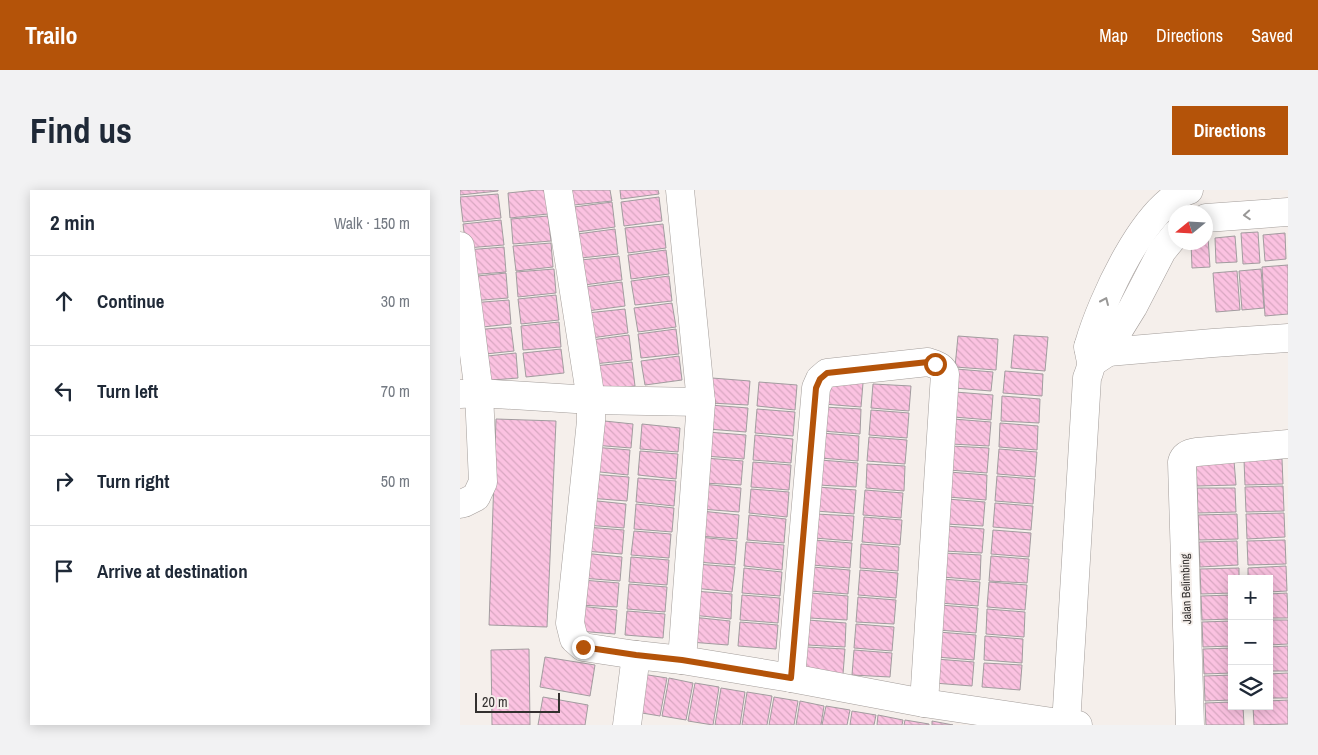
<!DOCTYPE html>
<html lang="en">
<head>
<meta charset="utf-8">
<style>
	:root { --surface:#fff; --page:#f2f2f3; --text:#1f2937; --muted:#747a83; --line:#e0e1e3; --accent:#b45309 }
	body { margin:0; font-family:"Archivo Narrow",sans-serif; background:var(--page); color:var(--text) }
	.controls { position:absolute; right:15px; bottom:15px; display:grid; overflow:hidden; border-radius:0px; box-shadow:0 2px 12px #0003 }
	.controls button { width:45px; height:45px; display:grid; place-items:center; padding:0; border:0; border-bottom:1px solid var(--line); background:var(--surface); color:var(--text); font:25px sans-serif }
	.compass { position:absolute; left:708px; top:15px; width:45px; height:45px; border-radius:50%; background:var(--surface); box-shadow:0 2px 12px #0003; rotate:252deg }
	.scale { position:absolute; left:15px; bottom:12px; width:85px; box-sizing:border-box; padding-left:5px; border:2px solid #33302f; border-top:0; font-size:14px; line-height:18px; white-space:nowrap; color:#33302f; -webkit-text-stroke:4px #f5efeb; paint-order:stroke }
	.stop { position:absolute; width:15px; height:15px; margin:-11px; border:4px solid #b45309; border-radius:50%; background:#fff }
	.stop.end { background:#b45309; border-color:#fff; box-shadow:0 1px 5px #0008 }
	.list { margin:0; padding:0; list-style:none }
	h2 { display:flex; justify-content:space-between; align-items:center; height:65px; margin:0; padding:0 20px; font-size:21px }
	h2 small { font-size:16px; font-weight:400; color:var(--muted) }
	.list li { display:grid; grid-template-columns:32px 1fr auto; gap:15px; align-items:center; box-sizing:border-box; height:90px; padding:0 20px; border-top:1px solid var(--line) }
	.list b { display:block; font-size:19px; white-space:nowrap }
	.list em { font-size:16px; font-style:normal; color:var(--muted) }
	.icon { flex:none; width:28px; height:28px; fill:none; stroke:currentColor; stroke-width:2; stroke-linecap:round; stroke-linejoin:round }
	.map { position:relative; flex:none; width:828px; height:535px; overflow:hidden; border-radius:0px }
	header { display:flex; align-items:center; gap:30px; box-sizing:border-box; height:70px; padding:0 25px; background:var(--accent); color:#fff }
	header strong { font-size:24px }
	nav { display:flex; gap:28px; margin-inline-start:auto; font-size:18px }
	.intro { display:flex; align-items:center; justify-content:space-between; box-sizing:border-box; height:120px; padding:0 30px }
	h1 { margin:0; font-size:35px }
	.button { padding:12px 22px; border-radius:0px; background:var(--accent); color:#fff; font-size:18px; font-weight:700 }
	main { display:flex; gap:30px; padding:0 30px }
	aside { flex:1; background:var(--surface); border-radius:0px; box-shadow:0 2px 12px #0003 }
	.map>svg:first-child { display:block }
	.building { fill:url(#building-back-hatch); stroke:#a29c9f }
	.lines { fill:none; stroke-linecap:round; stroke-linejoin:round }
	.minor-casing { stroke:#a39d9a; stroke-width:29 }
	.minor { stroke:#fff; stroke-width:28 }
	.oneway { stroke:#999897 }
	.route { stroke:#b45309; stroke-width:6 }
	.labels { text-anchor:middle; stroke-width:4; stroke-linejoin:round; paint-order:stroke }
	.street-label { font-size:12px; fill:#33302f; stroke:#f5efeb }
</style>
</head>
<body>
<header>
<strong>Trailo</strong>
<nav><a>Map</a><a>Directions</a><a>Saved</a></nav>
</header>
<div class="intro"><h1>Find us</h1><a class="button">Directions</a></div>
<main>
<aside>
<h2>2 min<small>Walk · 150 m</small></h2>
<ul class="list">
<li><svg class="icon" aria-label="ahead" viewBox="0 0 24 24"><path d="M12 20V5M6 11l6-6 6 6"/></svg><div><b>Continue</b></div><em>30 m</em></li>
<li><svg class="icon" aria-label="left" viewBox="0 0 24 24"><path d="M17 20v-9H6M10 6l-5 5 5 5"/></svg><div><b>Turn left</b></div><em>70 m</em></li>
<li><svg class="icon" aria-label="right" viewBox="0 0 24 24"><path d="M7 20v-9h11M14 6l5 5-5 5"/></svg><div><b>Turn right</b></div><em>50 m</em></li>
<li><svg class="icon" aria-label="arrive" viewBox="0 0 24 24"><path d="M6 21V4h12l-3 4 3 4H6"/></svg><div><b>Arrive at destination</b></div></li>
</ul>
</aside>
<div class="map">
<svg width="828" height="535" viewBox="0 0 828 535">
	<defs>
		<pattern id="building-back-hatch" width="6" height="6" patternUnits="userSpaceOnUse" patternTransform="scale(1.25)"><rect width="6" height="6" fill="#fbc2e1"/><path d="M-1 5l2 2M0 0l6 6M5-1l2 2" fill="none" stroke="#d8a7c1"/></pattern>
	</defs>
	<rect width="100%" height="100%" fill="#f5efeb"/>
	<g class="building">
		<path d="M0,0H38V1L0,5Z"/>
		<path d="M77,0H86L88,24L50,28L48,3Z"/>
		<path d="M112,0H150L152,11L114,15Z"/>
		<path d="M160,0H198L199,4L161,9Z"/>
		<path d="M38,4L41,28L3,32L0,7Z"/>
		<path d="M199,7L202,31L164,36L161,12Z"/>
		<path d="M152,12L155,37L117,42L114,17Z"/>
		<path d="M88,26L91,51L53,54L51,29Z"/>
		<path d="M41,30L44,55L6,58L3,34Z"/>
		<path d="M203,34L206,58L168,63L165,38Z"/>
		<path d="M155,39L158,64L121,68L117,44Z"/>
		<path d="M798,42L800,73L783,74L781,43Z"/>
		<path d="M825,43L826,69L805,71L803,45Z"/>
		<path d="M775,46L777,72L756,73L755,48Z"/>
		<path d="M746,47H748L750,77L732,78L731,52H746Z"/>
		<path d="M91,53L93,77L56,81L53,56Z"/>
		<path d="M44,57L46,82L8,85L6,60Z"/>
		<path d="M206,60L209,84L171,89L168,65Z"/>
		<path d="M159,66L162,90L124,95L121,70Z"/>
		<path d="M828,75V124L805,126L802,77Z"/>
		<path d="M94,79L96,103L58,107L56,82Z"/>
		<path d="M801,79L804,118L782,120L779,81Z"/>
		<path d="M777,81L780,120L756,122L753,83Z"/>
		<path d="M46,83L48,108L10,111L8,87Z"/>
		<path d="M209,86L212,111L175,115L171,91Z"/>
		<path d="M162,92L165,116L127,121L124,97Z"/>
		<path d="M96,105L99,130L61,134L58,109Z"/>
		<path d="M49,110L51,134L13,138L11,113Z"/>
		<path d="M212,113L216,137L178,142L174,118Z"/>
		<path d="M165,119L168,143L131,148L127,123Z"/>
		<path d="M99,132L101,157L63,160L61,136Z"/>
		<path d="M51,137L54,161L16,165L13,140Z"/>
		<path d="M216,139L219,164L181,168L178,144Z"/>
		<path d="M169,145L172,170L134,174L131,150Z"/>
		<path d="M554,145L588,147L585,181L551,178Z"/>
		<path d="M498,146L538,149L536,180L495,177Z"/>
		<path d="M101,159L104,183L66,187L63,163Z"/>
		<path d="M56,163L58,188L20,191L18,167Z"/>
		<path d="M219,166L222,190L185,195L181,171Z"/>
		<path d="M172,172L175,196L137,201L134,176Z"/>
		<path d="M496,179L533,182L531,201L494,198Z"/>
		<path d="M545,181L583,184L582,206L543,203Z"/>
		<path d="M252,188L290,191L288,215L250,213Z"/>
		<path d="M365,190L403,193L401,217L363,214Z"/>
		<path d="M299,192L337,195L335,220L297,216Z"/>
		<path d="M413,194L451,196L449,221L411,218Z"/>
		<path d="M495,202L533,205L531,230L493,227Z"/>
		<path d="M542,206L580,209L579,233L541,231Z"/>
		<path d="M250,215L288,218L286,242L248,239Z"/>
		<path d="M363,217L401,219L400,244L362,241Z"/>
		<path d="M297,219L335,222L333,246L295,243Z"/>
		<path d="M411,220L449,223L447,248L409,245Z"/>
		<path d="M36,229L96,231L87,437L29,435Z"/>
		<path d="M493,229L531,232L529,256L491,254Z"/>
		<path d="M135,230L173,234L171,258L133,255Z"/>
		<path d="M540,233L578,236L577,260L539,257Z"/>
		<path d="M182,234L220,238L218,262L180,259Z"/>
		<path d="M247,242L286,245L284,269L245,266Z"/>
		<path d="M361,243L399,246L398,271L360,268Z"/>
		<path d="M295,245L333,249L331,273L293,270Z"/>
		<path d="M409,247L447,250L445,274L407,271Z"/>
		<path d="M491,256L529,258L527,283L489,280Z"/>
		<path d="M133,257L170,260L168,285L131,281Z"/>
		<path d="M539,259L577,262L575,287L537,284Z"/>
		<path d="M180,261L218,264L216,289L178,285Z"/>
		<path d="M245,268L283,271L281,295L243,293Z"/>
		<path d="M822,269L823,294L785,295L784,270Z"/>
		<path d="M360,270L398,273L396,297L358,295Z"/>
		<path d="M774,271L776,295L737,296L736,272Z"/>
		<path d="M293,272L331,275L329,300L291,297Z"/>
		<path d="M407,274L445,276L444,301L406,298Z"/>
		<path d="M489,282L527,285L526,310L488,307Z"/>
		<path d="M130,284L169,287L167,311L128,308Z"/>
		<path d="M537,286L575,289L573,314L535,311Z"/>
		<path d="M178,288L216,291L214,316L176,312Z"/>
		<path d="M243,294L281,298L279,322L241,319Z"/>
		<path d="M823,296L824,321L786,322L785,297Z"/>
		<path d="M358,297L396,300L394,324L356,321Z"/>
		<path d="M737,298H775L776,322L738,323Z"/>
		<path d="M291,299L329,302L327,327L289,323Z"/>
		<path d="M405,300L443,303L441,328L403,325Z"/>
		<path d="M487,309L525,312L523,336L485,334Z"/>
		<path d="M128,310L166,314L164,338L126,335Z"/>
		<path d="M535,313L573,316L571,340L533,337Z"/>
		<path d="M176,314L214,318L212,342L174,339Z"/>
		<path d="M241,321L279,325L277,349L239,346Z"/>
		<path d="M824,323L825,347L787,349L786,324Z"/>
		<path d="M356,324L394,326L392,351L354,348Z"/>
		<path d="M777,324L778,349L739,350L738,325Z"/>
		<path d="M289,325L326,329L324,353L287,350Z"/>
		<path d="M404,327L442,330L440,355L402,352Z"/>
		<path d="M486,336L524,339L522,363L484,361Z"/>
		<path d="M126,337L164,340L162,364L124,361Z"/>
		<path d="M533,340L571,343L569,367L531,364Z"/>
		<path d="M174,341L211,344L209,368L171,365Z"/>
		<path d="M239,347L277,351L275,375L237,372Z"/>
		<path d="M354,350L392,353L390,378L352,375Z"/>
		<path d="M825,350L826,374L788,375L787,351Z"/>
		<path d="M777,351L778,375L740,377L739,352Z"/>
		<path d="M286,352L324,355L322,380L284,376Z"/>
		<path d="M401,354L439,357L438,381L400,378Z"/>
		<path d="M123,363L162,367L160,391L121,388Z"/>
		<path d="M483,363L521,365L520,390L482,387Z"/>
		<path d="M531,366L569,369L567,393L529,391Z"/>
		<path d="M171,367L209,370L207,395L169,392Z"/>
		<path d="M236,374L275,377L272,402L234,398Z"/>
		<path d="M826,376L827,401L809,402V389H788V378Z"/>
		<path d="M352,377L390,380L388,404L350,401Z"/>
		<path d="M284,378L322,382L320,406L282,403Z"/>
		<path d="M779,378V389H772V403L741,404L740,379Z"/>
		<path d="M400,380L438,383L436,408L398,405Z"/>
		<path d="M482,389L520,392L518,416L480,413Z"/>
		<path d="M122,390L159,393L157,417L119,415Z"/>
		<path d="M529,392L567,395L565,420L527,417Z"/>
		<path d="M169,394L207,397L205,422L167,419Z"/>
		<path d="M234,401L272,404L271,429L232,425Z"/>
		<path d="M351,403L388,406L387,430L349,428Z"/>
		<path d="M827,403L828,428H809V404Z"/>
		<path d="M282,405L320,408L318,433L280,430Z"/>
		<path d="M772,405V429L742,430L741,406Z"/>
		<path d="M398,407L436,410L434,434L396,432Z"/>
		<path d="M480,415L518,418L516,443L478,440Z"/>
		<path d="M119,416L157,420L155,444L118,441Z"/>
		<path d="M527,419L565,422L564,447L526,444Z"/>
		<path d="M167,421L205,424L203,448L165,445Z"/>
		<path d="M232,427L270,431L268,455L230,452Z"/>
		<path d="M348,430L386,433L385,457L347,455Z"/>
		<path d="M809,430H828V454L809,455Z"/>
		<path d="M772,431V456L743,457L742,432Z"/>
		<path d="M280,432L318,435L316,459L278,456Z"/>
		<path d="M396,434L434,437L432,461L394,458Z"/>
		<path d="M478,442L516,445L514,470L476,467Z"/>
		<path d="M525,446L563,449L562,473L524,470Z"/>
		<path d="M828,456V481H809V457Z"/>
		<path d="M347,457L385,459L383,484L345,481Z"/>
		<path d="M772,458V483L744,484L743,459Z"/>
		<path d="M69,459L70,535H32L31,460Z"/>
		<path d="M394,460L432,463L430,487L392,485Z"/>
		<path d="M85,467L135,475L130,506L80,497Z"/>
		<path d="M476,469L514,472L512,496L474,493Z"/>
		<path d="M524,473L562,475L560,500L522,497Z"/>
		<path d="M828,483V508H809V484Z"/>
		<path d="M182,484L207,488L200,526L176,522Z"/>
		<path d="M772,485V510L745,511L744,486Z"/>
		<path d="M209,488L233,493L226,530L202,526Z"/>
		<path d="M235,493L259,497L253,535L228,531Z"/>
		<path d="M261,498L285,502L280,535H255Z"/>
		<path d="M287,502L312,506L307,535H282Z"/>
		<path d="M83,507L128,515L125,535H78Z"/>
		<path d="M314,507L338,511L334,535H309Z"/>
		<path d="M828,510V534L794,535L793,516H809V511Z"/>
		<path d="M340,511L364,516L361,535H336Z"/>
		<path d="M772,512V516H783L784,535H746L745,513Z"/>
		<path d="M366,516L390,520L387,535H362Z"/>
		<path d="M392,521L416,525L414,535H390Z"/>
		<path d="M418,525L443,530L442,535H417Z"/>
		<path d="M445,530L469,534V535H444Z"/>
		<path d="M472,531L493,535H472Z"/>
	</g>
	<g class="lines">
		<defs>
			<g id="minor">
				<path d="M98,0L131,210V231L110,433L114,449L123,457L176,465L222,470L331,488L464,513L606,534L618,535"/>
				<path d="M220,0L241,212L222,470"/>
				<path d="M746,28L828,22"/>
				<path d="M0,56L19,203L23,292L16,307L4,313L0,314"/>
				<path d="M628,157L648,162L753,153L828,148"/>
				<path d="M636,170L648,162L660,138L673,117L702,61L716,44"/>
				<path d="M0,204L19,203L131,210L241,212"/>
				<path d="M331,488L356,198L360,189L367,183L468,172C476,175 482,176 485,184L464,513"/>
				<path d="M167,535L176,465"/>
				<path d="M606,535L627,188C629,183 631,178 631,173C631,167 627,161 629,154C641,112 685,13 729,0"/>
				<path d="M730,535L722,272C724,265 729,263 737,262L828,254"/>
			</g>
		</defs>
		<use href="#minor" class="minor-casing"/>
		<use href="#minor" class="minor"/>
	</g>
	<defs><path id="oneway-chevron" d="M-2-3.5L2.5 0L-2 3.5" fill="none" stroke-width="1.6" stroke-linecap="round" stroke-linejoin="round" transform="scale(1.25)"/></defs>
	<g class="oneway">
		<use href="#oneway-chevron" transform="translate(787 25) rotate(176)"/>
		<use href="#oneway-chevron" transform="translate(645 111) rotate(-66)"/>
	</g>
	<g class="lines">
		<path class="route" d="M123,457L176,465L222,470L331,488L356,198L360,189L367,183L468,172L475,174"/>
	</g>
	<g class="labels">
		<g class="street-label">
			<text transform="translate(726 399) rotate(-92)" y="4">Jalan Belimbing</text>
		</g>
	</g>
</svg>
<div class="controls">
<button>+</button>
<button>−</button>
<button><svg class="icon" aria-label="layers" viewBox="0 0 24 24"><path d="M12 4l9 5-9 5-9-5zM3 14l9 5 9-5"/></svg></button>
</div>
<svg class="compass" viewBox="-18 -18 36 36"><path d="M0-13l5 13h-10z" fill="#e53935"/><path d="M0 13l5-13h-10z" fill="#747a83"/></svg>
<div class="scale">20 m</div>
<div class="stop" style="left:475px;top:174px"></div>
<div class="stop end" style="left:123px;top:457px"></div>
</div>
</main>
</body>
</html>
